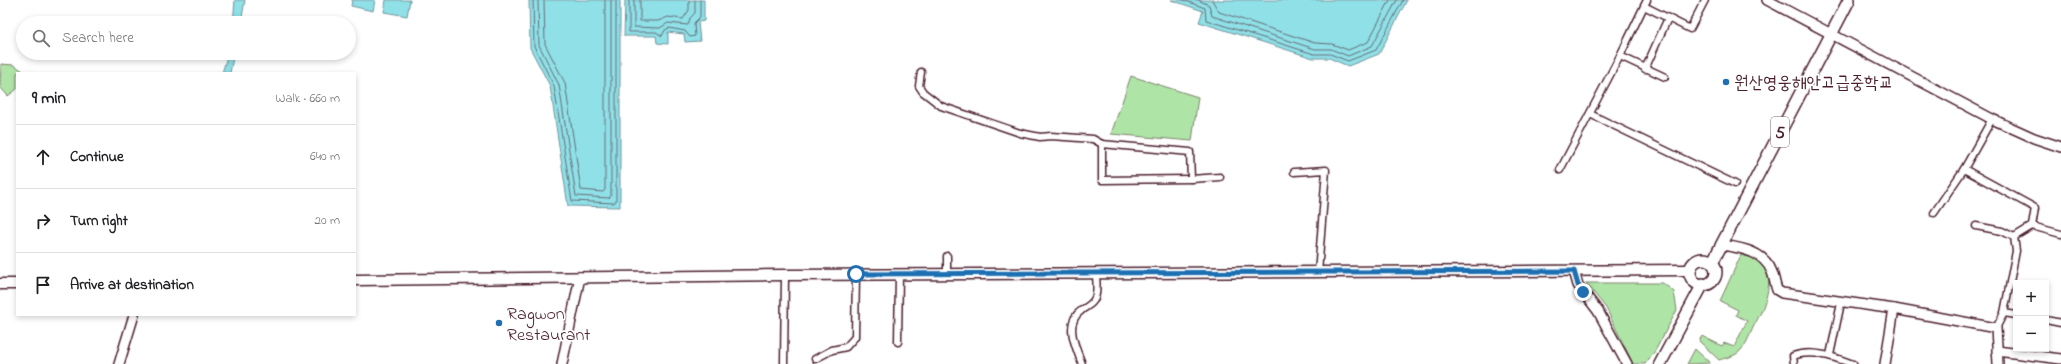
<!DOCTYPE html>
<html lang="en">
<head>
<meta charset="utf-8">
<style>
	:root { --surface:#fff; --page:#f2f2f2; --text:#202124; --muted:#757577; --line:#e0e0e0 }
	body { margin:0; font-family:"Indie Flower","Poor Story",sans-serif; background:var(--page); color:var(--text) }
	.controls { position:absolute; right:12px; bottom:12px; display:grid; overflow:hidden; border-radius:0px; box-shadow:0 2px 6px #0003 }
	.controls button { width:36px; height:36px; display:grid; place-items:center; padding:0; border:0; border-bottom:1px solid var(--line); background:var(--surface); color:var(--text); font:20px sans-serif }
	.stop { position:absolute; width:12px; height:12px; margin:-9px; border:3px solid #1f6fb2; border-radius:50%; background:#fff }
	.stop.end { background:#1f6fb2; border-color:#fff; box-shadow:0 1px 4px #0008 }
	.list { margin:0; padding:0; list-style:none }
	h2 { display:flex; justify-content:space-between; align-items:center; height:52px; margin:0; padding:0 16px; font-size:17px }
	h2 small { font-size:13px; font-weight:400; color:var(--muted) }
	.list li { display:grid; grid-template-columns:26px 1fr auto; gap:12px; align-items:center; box-sizing:border-box; height:64px; padding:0 16px; border-top:1px solid var(--line) }
	.list b { display:block; font-size:15px; white-space:nowrap }
	.list em { font-size:13px; font-style:normal; color:var(--muted) }
	.icon { flex:none; width:22px; height:22px; fill:none; stroke:currentColor; stroke-width:2; stroke-linecap:round; stroke-linejoin:round }
	.map { position:relative; flex:none; width:2061px; height:364px; overflow:hidden }
	.search { position:absolute; background:var(--surface); box-shadow:0 2px 6px #0003; left:16px; top:16px; width:340px; height:44px; display:flex; align-items:center; gap:10px; box-sizing:border-box; padding:0 14px; border-radius:22px; color:var(--muted); font-size:15px }
	.panel { position:absolute; background:var(--surface); box-shadow:0 2px 6px #0003; left:16px; top:72px; width:340px; height:244px; border-radius:0px }
	.map>svg:first-child { display:block }
	.green { fill:#afe4a7; stroke:#7c8269 }
	.water { fill:#8fe0e7; stroke:#73939c }
	.lines { fill:none; stroke-linecap:round; stroke-linejoin:round }
	.shore { stroke:#666c76; stroke-width:1 }
	.street-casing { stroke:#4a1f2b; stroke-width:9 }
	.secondary-casing { stroke:#4a1f2b; stroke-width:12 }
	.primary-casing { stroke:#4a1f2b; stroke-width:13 }
	.highway-casing { stroke:#4a1f2b; stroke-width:14 }
	.street { stroke:#fff; stroke-width:6 }
	.secondary { stroke:#fff; stroke-width:9 }
	.primary { stroke:#fff; stroke-width:10 }
	.highway { stroke:#fff; stroke-width:11 }
	.route { stroke:#1f6fb2; stroke-width:5 }
	.poi-dot { fill:#1f6fb2; stroke:#fff; stroke-width:1.5 }
	.labels { text-anchor:middle; stroke-width:3.5; stroke-linejoin:round; paint-order:stroke }
	.shield { fill:#fff; stroke:#80626b; stroke-width:1 }
	.shield-label { font-size:17px; font-weight:bold; fill:#4a1f2b }
	.poi-label { font-size:18px; fill:#4a1f2b; stroke:#fff; text-anchor:start }
</style>
</head>
<body>
<div class="map">
<svg width="2061" height="364" viewBox="0 0 2061 364">
	<rect width="100%" height="100%" fill="#fff"/>
	<filter id="ink" filterUnits="userSpaceOnUse"><feTurbulence type="fractalNoise" baseFrequency=".025" numOctaves="2"/><feDisplacementMap in="SourceGraphic" scale="8" xChannelSelector="R" yChannelSelector="G"/><feConvolveMatrix kernelMatrix="1 2 1 2 8 2 1 2 1" color-interpolation-filters="sRGB"/></filter>
	<g filter="url(#ink)">
		<g class="green">
			<path d="M1,64L14,65L26,73H17V89L8,96L0,87Z"/>
			<path d="M1131,76L1198,97L1192,141L1111,134Z"/>
			<path d="M1741,255C1746,257 1752,257 1756,259C1780,269 1764,308 1756,322C1750,332 1748,344 1739,352C1735,356 1725,358 1719,360L1699,341L1702,336L1722,346L1724,343L1734,347L1747,321L1736,315L1738,310L1720,301Z"/>
			<path d="M1586,283H1663L1674,292L1677,310L1655,351L1645,364H1633L1606,308Z"/>
			<path d="M1695,349L1710,363L1687,364Z"/>
		</g>
		<g class="water">
			<path d="M235,0H245L241,23H233Z"/>
			<path d="M352,0H375L373,11L351,6Z"/>
			<path d="M386,0H410L407,16L384,12Z"/>
			<path d="M529,0H620V207L568,206L550,86L530,48Z"/>
			<path d="M625,0H704V21L698,22L700,41L685,42L684,34L668,32V44L657,43L656,36H624Z"/>
			<path d="M1171,0H1407L1379,54L1348,66L1329,58H1313L1199,22L1203,11Z"/>
			<path d="M228,53H234L230,73H222Z"/>
		</g>
		<g class="lines">
			<g class="shore">
				<path d="M533,0L534,46L554,86L572,201L614,203L616,201V0"/>
				<path d="M538,0L539,45L559,85L576,196L609,198L611,196V0"/>
				<path d="M544,0L545,44L565,83L581,190L603,192L605,190V0"/>
				<path d="M629,0V32H656L662,36L665,30L669,28L685,31L690,37L695,36L694,23L700,17V0"/>
				<path d="M634,0V27L660,28L668,23L688,25L690,18L695,13V0"/>
				<path d="M640,0V21H658L668,17L683,19L689,10V0"/>
				<path d="M1183,0L1205,8L1206,20L1314,54H1330L1348,61L1376,50L1403,0"/>
				<path d="M1198,0L1209,5L1212,16L1315,49H1331L1348,56L1372,46L1397,0"/>
				<path d="M1212,0L1219,12L1315,43L1332,44L1348,50L1368,42L1390,0"/>
			</g>
			<defs>
				<g id="street">
					<path d="M1644,6L1690,29L1705,0"/>
					<path d="M1620,56L1665,77"/>
					<path d="M1645,69L1668,18"/>
					<path d="M921,72L919,86L923,92L941,106L1020,133L1040,137L1051,136L1093,139L1102,144L1190,152L1191,179L1220,177"/>
					<path d="M1590,114L1735,184"/>
					<path d="M1102,144V180L1191,179"/>
					<path d="M1964,169L2035,208L2032,226L2014,237"/>
					<path d="M1560,170L1620,56L1647,0"/>
					<path d="M1294,172L1326,170L1318,273"/>
					<path d="M1934,213L1964,169L1992,119"/>
					<path d="M1976,226L2002,231L2014,237L2016,251L2004,313"/>
					<path d="M2032,226L2061,234"/>
					<path d="M947,256V274"/>
					<path d="M2046,320L2061,323"/>
					<path d="M1996,328L2004,313L2016,315"/>
					<path d="M898,342L899,274"/>
					<path d="M1830,355L1841,303"/>
					<path d="M815,359L832,350L846,347L855,337L856,274"/>
					<path d="M784,364L785,275"/>
					<path d="M1082,364C1076,347 1063,323 1082,310C1087,306 1092,305 1095,298C1098,290 1096,281 1096,273"/>
					<path d="M1794,364L1793,356C1812,349 1834,357 1853,364"/>
				</g>
				<g id="secondary">
					<path d="M1767,0L1992,119L2034,138L2061,147"/>
					<path d="M1722,245C1741,248 1764,251 1772,272C1774,277 1775,284 1777,290L1782,293L1894,309L1996,328L1998,364"/>
					<path d="M1574,271L1578,285L1598,311L1627,364"/>
					<path d="M1997,351L2061,359"/>
					<path d="M119,364L134,315"/>
					<path d="M562,364L580,277"/>
					<path d="M1885,364L1894,309"/>
				</g>
				<g id="primary">
					<path d="M355,280L785,275L1690,270"/>
					<path d="M0,284H17"/>
				</g>
				<g id="highway">
					<circle cx="1703" cy="272" r="13"/>
					<path d="M1712,263L1849,0"/>
					<path d="M1660,364L1703,284"/>
				</g>
			</defs>
			<use href="#street" class="street-casing"/>
			<use href="#secondary" class="secondary-casing"/>
			<use href="#primary" class="primary-casing"/>
			<use href="#highway" class="highway-casing"/>
			<use href="#street" class="street"/>
			<use href="#secondary" class="secondary"/>
			<use href="#primary" class="primary"/>
			<use href="#highway" class="highway"/>
		</g>
	</g>
	<g class="lines" filter="url(#ink)">
		<path class="route" d="M856,274L1574,271L1578,285L1583,292"/>
	</g>
	<g class="poi-dot">
		<circle cx="1726" cy="82" r="4"/>
		<circle cx="499" cy="323" r="4"/>
	</g>
	<g class="labels">
		<rect class="shield" x="1771" y="117" width="18" height="30" rx="3"/>
		<g class="shield-label">
			<text x="1780" y="138">5</text>
		</g>
		<g class="poi-label">
			<text x="1734" y="88">원산영웅해안고급중학교</text>
			<text x="507" y="319">Ragwon<tspan x="507" dy="21">Restaurant</tspan></text>
		</g>
	</g>
</svg>
<div class="controls">
<button>+</button>
<button>−</button>
</div>
<div class="stop" style="left:856px;top:274px"></div>
<div class="stop end" style="left:1583px;top:292px"></div>
<div class="search"><svg class="icon" aria-label="search" viewBox="0 0 24 24"><circle cx="10" cy="10" r="6"/><path d="M15 15l6 6"/></svg>Search here</div>
<section class="panel">
<h2>9 min<small>Walk · 660 m</small></h2>
<ul class="list">
<li><svg class="icon" aria-label="ahead" viewBox="0 0 24 24"><path d="M12 20V5M6 11l6-6 6 6"/></svg><div><b>Continue</b></div><em>640 m</em></li>
<li><svg class="icon" aria-label="right" viewBox="0 0 24 24"><path d="M7 20v-9h11M14 6l5 5-5 5"/></svg><div><b>Turn right</b></div><em>20 m</em></li>
<li><svg class="icon" aria-label="arrive" viewBox="0 0 24 24"><path d="M6 21V4h12l-3 4 3 4H6"/></svg><div><b>Arrive at destination</b></div></li>
</ul>
</section>
</div>
</body>
</html>
